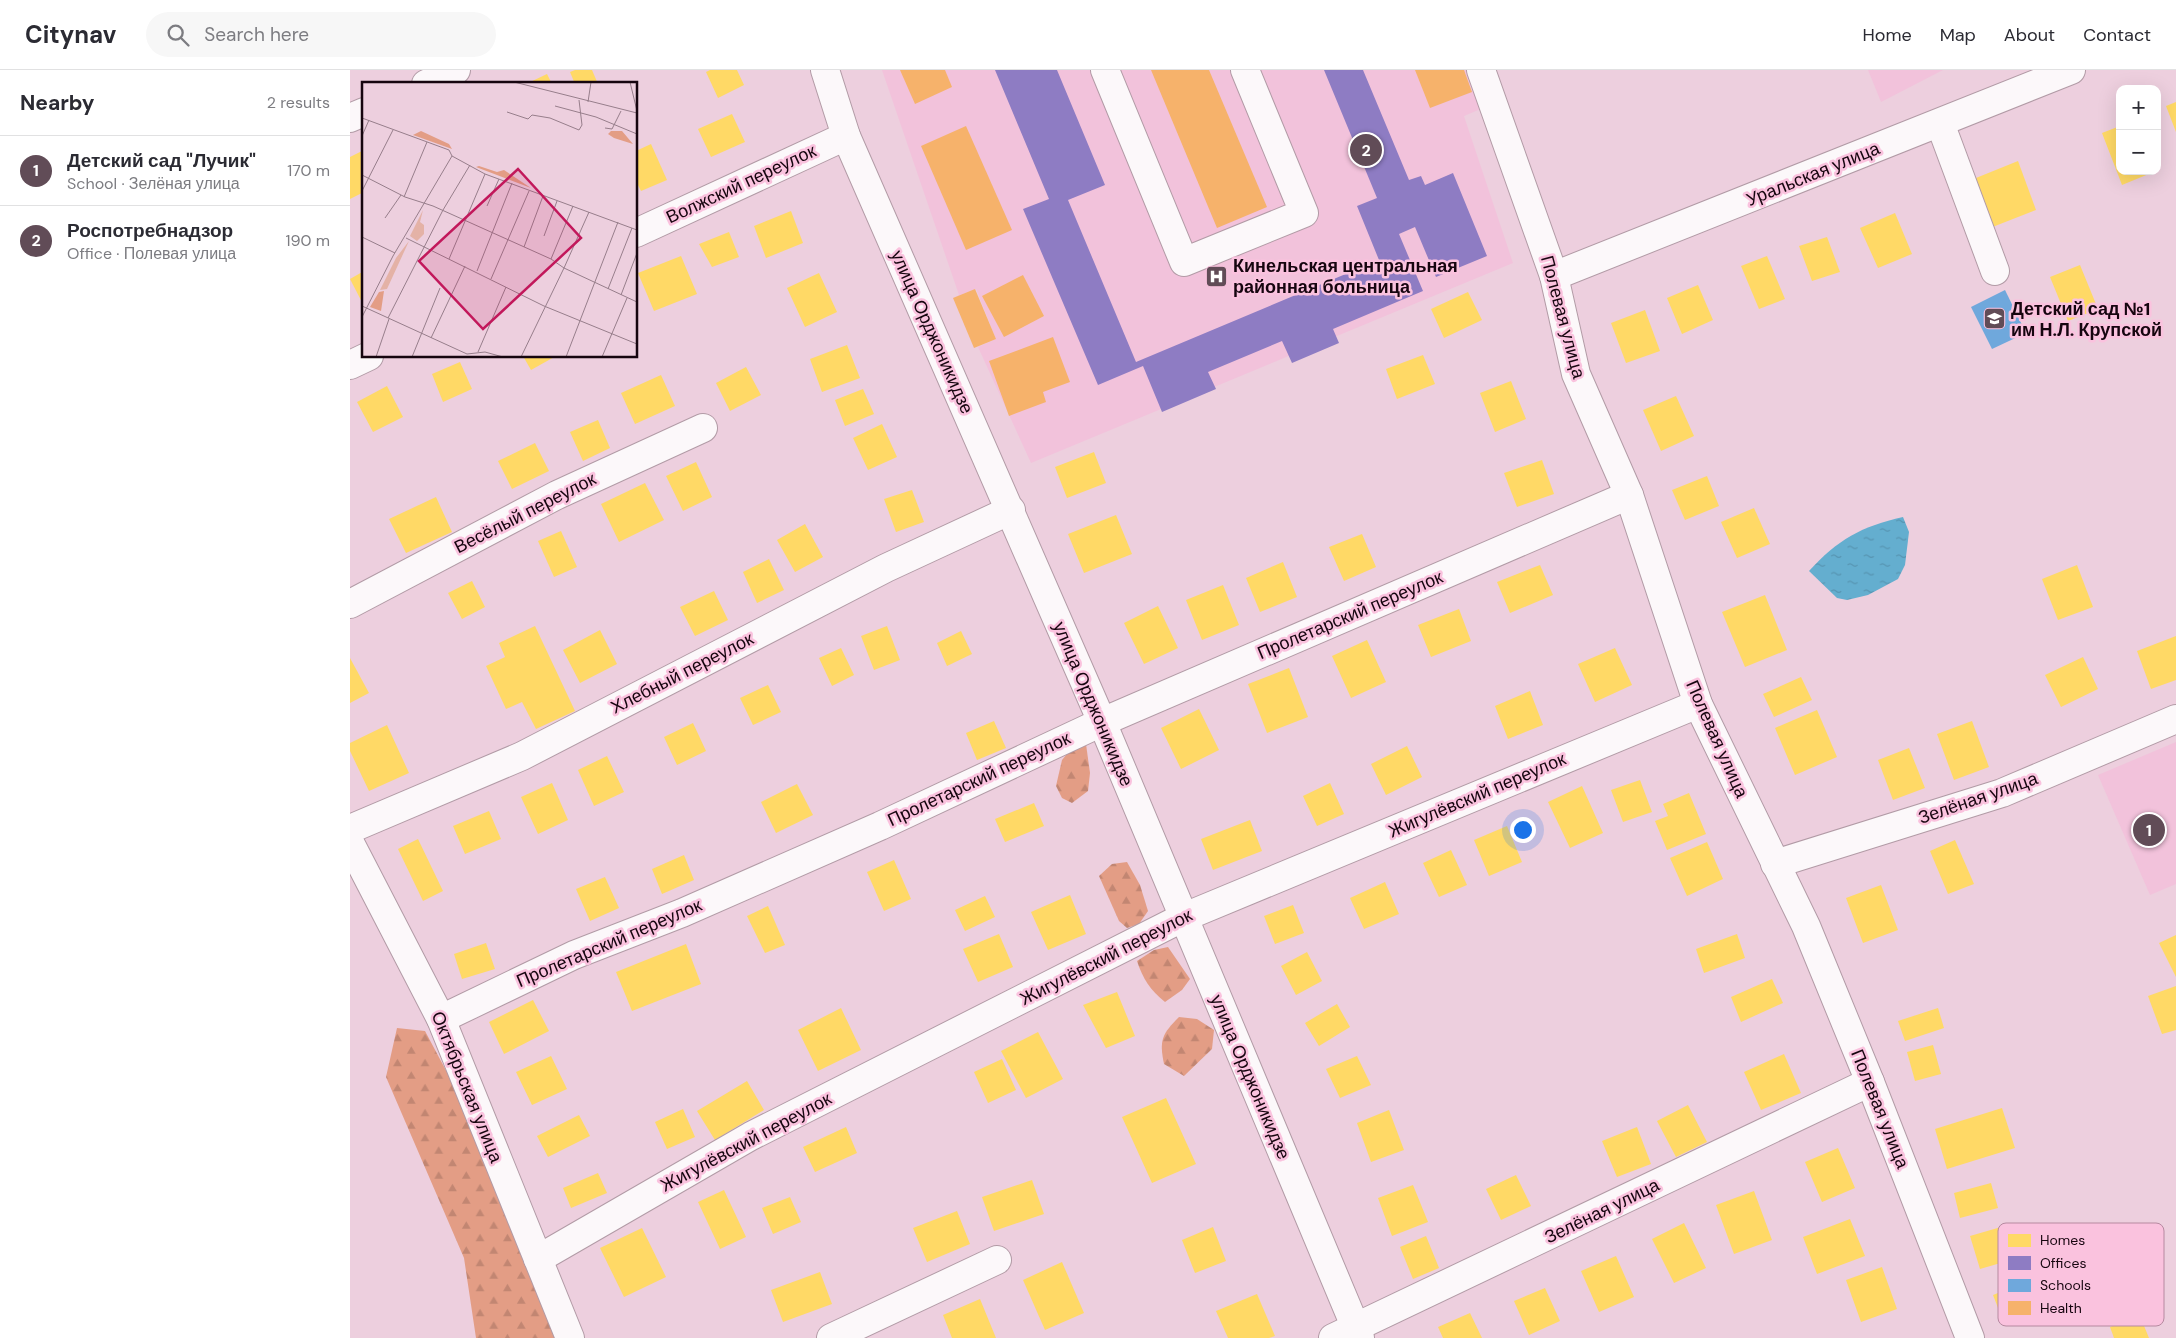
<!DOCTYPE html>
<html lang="en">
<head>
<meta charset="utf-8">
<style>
	:root { --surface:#fff; --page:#f7f7f7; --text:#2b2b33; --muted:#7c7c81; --line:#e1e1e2; --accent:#614c57 }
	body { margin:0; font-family:"DM Sans",sans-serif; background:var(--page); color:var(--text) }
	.controls { position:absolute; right:15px; top:15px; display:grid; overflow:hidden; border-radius:10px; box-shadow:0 5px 20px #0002 }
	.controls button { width:45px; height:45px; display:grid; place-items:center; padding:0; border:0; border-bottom:1px solid var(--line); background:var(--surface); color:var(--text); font:25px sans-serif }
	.you { position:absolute; left:1172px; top:759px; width:18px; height:18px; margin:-12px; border:4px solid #fff; border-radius:50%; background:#1a73e8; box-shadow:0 0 0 8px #1a73e833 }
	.badge { display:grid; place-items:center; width:32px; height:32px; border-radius:50%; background:var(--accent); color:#fff; font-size:16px; font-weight:700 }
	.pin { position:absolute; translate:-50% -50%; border:2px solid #fff; box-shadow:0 1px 5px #0006 }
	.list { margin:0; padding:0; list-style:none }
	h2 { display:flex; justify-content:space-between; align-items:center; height:65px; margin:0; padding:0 20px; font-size:21px }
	h2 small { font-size:16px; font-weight:400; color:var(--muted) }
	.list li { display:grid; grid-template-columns:32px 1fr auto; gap:15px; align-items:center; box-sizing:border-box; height:70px; padding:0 20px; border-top:1px solid var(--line) }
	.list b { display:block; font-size:19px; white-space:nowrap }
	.list p { margin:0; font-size:16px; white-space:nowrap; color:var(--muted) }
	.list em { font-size:16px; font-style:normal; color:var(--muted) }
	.icon { flex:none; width:28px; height:28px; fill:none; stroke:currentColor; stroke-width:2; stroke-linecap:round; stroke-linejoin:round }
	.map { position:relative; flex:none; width:1826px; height:1268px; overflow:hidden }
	header { display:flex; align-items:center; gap:30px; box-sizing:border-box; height:70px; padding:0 25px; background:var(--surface); border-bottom:1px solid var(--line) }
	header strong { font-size:24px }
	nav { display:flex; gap:28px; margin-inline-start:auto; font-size:18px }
	.search { width:350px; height:45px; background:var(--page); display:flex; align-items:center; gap:12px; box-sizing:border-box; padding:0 18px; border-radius:28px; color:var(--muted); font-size:19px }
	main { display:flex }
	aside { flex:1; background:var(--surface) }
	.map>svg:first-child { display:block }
	.built { fill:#f2c2db }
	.forest { fill:url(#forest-firs) }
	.water { fill:url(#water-ripples) }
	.homes { fill:#ffd966 }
	.offices { fill:#8e7cc3 }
	.schools { fill:#6fa8dc }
	.health { fill:#f6b26b }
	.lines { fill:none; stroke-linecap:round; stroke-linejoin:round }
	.minor-casing { stroke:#b29ba6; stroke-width:30 }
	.minor { stroke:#fcf8fa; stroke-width:28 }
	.labels { text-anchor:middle; stroke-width:5; stroke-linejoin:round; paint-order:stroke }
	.street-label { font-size:18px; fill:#16050f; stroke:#fac2de }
	.poi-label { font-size:18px; font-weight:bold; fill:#16050f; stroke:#fac2de; text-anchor:start }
	.inset-road { fill:none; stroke:#977e8b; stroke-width:1 }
	.view { fill:#c2185b; fill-opacity:0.15; stroke:#c2185b; stroke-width:2.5 }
	.inset-edge { fill:none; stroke:#16050f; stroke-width:2.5 }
	.key { fill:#fac2de; stroke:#b689a0; stroke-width:1 }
	.key-label { font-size:14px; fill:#16050f }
</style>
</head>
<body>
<header>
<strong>Citynav</strong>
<div class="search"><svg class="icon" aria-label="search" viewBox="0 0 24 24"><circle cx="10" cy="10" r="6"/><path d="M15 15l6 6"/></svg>Search here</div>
<nav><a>Home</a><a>Map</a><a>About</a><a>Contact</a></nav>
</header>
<main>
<aside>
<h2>Nearby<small>2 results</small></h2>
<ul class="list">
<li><span class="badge">1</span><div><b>Детский сад &quot;Лучик&quot;</b><p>School · Зелёная улица</p></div><em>170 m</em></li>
<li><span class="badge">2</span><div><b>Роспотребнадзор</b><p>Office · Полевая улица</p></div><em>190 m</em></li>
</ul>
</aside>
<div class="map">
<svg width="1826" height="1268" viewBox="0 0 1826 1268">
	<defs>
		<pattern id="forest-firs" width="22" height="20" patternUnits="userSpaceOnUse" patternTransform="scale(1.25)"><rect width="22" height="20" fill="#e39d85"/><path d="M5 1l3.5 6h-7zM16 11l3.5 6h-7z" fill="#c28672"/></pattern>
		<pattern id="water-ripples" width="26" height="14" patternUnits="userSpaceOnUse" patternTransform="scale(1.25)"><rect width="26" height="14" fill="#64aecf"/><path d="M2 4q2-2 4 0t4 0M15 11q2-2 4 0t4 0" fill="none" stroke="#5694b1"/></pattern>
	</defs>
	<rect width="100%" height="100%" fill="#edcfde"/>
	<g class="built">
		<path d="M532,0H1118L1133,38L1114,46L1163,193L681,393L628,277L646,269L626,219L603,228L609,225Z"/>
		<path d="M1518,0H1593L1531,32Z"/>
		<path d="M1826,672V814L1800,825L1748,705Z"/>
	</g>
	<g class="forest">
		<path d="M725,674H736L740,703L738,721L722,733L712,728L706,716L712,690Z"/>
		<path d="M777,792L790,815L798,841L789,854L777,858L769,851L749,806L762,794Z"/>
		<path d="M818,877L840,909L832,920L815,932C800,920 793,909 787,891L804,880Z"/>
		<path d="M829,947L847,949L864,960L862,979L834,1006L814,994C809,970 812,964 829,947Z"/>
		<path d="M47,958L75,961L133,1070L206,1268H126L114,1188L36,1007Z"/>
	</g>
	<path class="water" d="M1553,447L1559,462L1555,495L1548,509L1518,525L1497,530L1487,528L1459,501C1487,470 1512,456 1553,447Z"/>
	<g class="homes">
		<path d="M225,0H242L248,14H225L220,2Z"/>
		<path d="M360,0H387L394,15L368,28L356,2Z"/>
		<path d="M197,4L202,14H176Z"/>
		<path d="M1826,32V62L1816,36Z"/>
		<path d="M382,44L395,72L361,87L348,59Z"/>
		<path d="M1770,56V101H1806L1772,115L1752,63Z"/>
		<path d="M301,74L317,110L291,121L286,111V81Z"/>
		<path d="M14,80V122L0,129V87Z"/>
		<path d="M1668,91L1686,140L1640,158L1621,110Z"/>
		<path d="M441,141L453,173L416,188L404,156Z"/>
		<path d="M1545,143L1562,184L1528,198L1510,158Z"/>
		<path d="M379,162L389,187L362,197L349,174Z"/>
		<path d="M1477,167L1490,202L1462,211L1449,176Z"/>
		<path d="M331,186L347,224L304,241L288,203Z"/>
		<path d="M1417,186L1435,229L1409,239L1391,196Z"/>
		<path d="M1730,195L1748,239L1718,251L1700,207Z"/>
		<path d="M14,201V236L0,209Z"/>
		<path d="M469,203L487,242L455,257L437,218Z"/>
		<path d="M1348,215L1363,250L1332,264L1317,228Z"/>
		<path d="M1118,222L1132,250L1094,268L1081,239Z"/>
		<path d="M1295,240L1310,281L1276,293L1261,253Z"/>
		<path d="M497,275L510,308L472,322L460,289Z"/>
		<path d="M1073,285L1085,314L1047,329L1036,299Z"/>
		<path d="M173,286H206L181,300Z"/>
		<path d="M110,292L122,319L93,332L82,304Z"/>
		<path d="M396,297L411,325L380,341L366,313Z"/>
		<path d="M311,305L325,336L285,354L271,323Z"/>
		<path d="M1161,311L1176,349L1145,362L1130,323Z"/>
		<path d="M37,316L53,347L23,362L7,332Z"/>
		<path d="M513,319L524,344L495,356L485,330Z"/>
		<path d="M1326,326L1344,366L1311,381L1293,340Z"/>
		<path d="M248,350L260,378L233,391L220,362Z"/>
		<path d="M532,354L547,387L518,400L503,368Z"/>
		<path d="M185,373L199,401L162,419L148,391Z"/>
		<path d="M744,382L756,413L717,428L705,397Z"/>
		<path d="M1192,390L1204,424L1167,437L1154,403Z"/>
		<path d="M346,392L362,427L333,441L316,406Z"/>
		<path d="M1357,406L1369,436L1335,450L1322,420Z"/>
		<path d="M295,413L314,450L269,472L251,434Z"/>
		<path d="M562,420L574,452L546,462L534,429Z"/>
		<path d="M86,427L102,462L56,483L39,449Z"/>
		<path d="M1404,438L1420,474L1387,488L1371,452Z"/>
		<path d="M766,445L782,484L734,503L718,464Z"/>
		<path d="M455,454L473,487L445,502L427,470Z"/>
		<path d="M211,461L227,497L204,507L188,471Z"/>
		<path d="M1012,464L1026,497L994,511L979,477Z"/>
		<path d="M419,489L434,520L407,533L393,502Z"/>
		<path d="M933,492L947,527L910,542L896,508Z"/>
		<path d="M1190,495L1203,525L1160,543L1147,512Z"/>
		<path d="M1727,495L1743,537L1708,550L1692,509Z"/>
		<path d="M122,511L135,537L112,549L98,523Z"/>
		<path d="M873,515L889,555L852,570L836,530Z"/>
		<path d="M364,521L378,550L345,566L330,537Z"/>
		<path d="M1415,525L1437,580L1395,597L1372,542Z"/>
		<path d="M808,536L828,578L794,594L774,553Z"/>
		<path d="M1109,539L1121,571L1081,587L1068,555Z"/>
		<path d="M185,556L225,641L186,659L172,632L156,639L136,596L155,587L149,573Z"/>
		<path d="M537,556L550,590L524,600L511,566Z"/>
		<path d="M250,560L267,594L230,613L213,580Z"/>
		<path d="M611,561L622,584L597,596L587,573Z"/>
		<path d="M1826,566V610L1801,619L1787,581Z"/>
		<path d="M1017,570L1036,612L1001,628L982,586Z"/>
		<path d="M491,578L504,605L482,616L469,588Z"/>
		<path d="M1265,578L1282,615L1245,632L1228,594Z"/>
		<path d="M1733,587L1748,619L1711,637L1695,605Z"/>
		<path d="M0,588L19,623L0,633Z"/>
		<path d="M939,598L958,647L917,663L898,614Z"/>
		<path d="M1451,607L1462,630L1424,647L1413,624Z"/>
		<path d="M418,615L431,642L403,655L390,628Z"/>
		<path d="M1180,621L1193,655L1158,669L1145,636Z"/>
		<path d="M849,639L869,680L831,699L811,658Z"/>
		<path d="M1467,640L1487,687L1445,705L1425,658Z"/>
		<path d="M644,651L656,678L627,690L616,663Z"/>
		<path d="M1622,651L1639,697L1604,710L1587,664Z"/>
		<path d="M343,653L356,681L327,695L314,667Z"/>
		<path d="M37,655L59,703L19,721L0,681V673Z"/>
		<path d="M1057,676L1072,707L1036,725L1021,694Z"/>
		<path d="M1559,678L1575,718L1543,730L1528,690Z"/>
		<path d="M257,686L274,722L244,736L228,700Z"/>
		<path d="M1290,710L1302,742L1273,752L1261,720Z"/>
		<path d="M202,713L218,750L188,764L171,727Z"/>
		<path d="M980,713L994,744L967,756L953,726Z"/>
		<path d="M447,714L463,745L426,763L411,732Z"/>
		<path d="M1232,716L1253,763L1220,778L1198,732Z"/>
		<path d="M1339,723L1356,764L1317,780L1305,751L1318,746L1313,734Z"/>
		<path d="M684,733L694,756L655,772L645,749Z"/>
		<path d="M139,741L151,769L115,784L103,756Z"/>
		<path d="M900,750L912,781L863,800L851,769Z"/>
		<path d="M1157,756L1172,792L1139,806L1124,770Z"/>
		<path d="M68,769L93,821L73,831L48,779Z"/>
		<path d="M1605,770L1624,814L1598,824L1580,781Z"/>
		<path d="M1357,772L1373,809L1337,826L1320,788Z"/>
		<path d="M1101,780L1117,815L1089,827L1073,793Z"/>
		<path d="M334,785L344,810L312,824L302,799Z"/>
		<path d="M544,790L561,829L534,841L517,802Z"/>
		<path d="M255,807L269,838L240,851L226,819Z"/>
		<path d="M1035,812L1049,844L1014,859L1000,828Z"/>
		<path d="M1531,815L1548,860L1513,873L1496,828Z"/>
		<path d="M720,825L736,864L698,880L681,842Z"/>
		<path d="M635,826L645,847L615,861L605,840Z"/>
		<path d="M943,835L954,863L925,874L914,846Z"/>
		<path d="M418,836L435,875L415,883L397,846Z"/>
		<path d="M649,864L663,897L628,912L613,879Z"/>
		<path d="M1387,864L1395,888L1354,903L1346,879Z"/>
		<path d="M1826,865V907L1809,873Z"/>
		<path d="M136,873L145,899L112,909L104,884Z"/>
		<path d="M336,874L351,914L282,941L266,902Z"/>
		<path d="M957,882L972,911L946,925L931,896Z"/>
		<path d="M1422,909L1433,933L1391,952L1381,927Z"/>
		<path d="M1826,916V960L1812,964L1798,926Z"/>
		<path d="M767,922L785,966L756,978L733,935Z"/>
		<path d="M183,930L199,961L154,984L139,952Z"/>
		<path d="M987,934L1000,957L969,976L955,953Z"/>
		<path d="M491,938L511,980L468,1001L448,960Z"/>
		<path d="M1588,938L1594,958L1555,971L1548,951Z"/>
		<path d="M688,962L713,1009L676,1028L651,981Z"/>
		<path d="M1583,975L1591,1004L1565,1011L1557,982Z"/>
		<path d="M1434,984L1451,1023L1411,1040L1394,1002Z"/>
		<path d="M201,986L217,1019L182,1035L166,1002Z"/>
		<path d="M1007,986L1021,1015L990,1028L976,999Z"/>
		<path d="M652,989L666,1020L638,1033L624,1002Z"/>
		<path d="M397,1011L414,1040L365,1070L347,1041Z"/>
		<path d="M816,1028L846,1094L802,1113L772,1047Z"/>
		<path d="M1338,1035L1357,1072L1326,1087L1307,1051Z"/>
		<path d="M1652,1038L1665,1078L1597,1099L1585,1059Z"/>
		<path d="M333,1039L345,1067L317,1079L305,1052Z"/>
		<path d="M1039,1040L1054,1080L1021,1092L1007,1053Z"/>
		<path d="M229,1045L240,1066L198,1087L187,1066Z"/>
		<path d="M496,1057L507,1083L465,1102L453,1077Z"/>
		<path d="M1287,1057L1301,1094L1267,1107L1252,1071Z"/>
		<path d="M1488,1078L1505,1118L1472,1132L1455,1092Z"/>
		<path d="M248,1103L257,1123L221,1138L213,1118Z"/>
		<path d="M1166,1105L1181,1136L1151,1150L1136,1119Z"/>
		<path d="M682,1110L694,1144L644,1161L632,1127Z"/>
		<path d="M1641,1113L1648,1138L1610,1148L1604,1123Z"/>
		<path d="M1063,1115L1078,1152L1042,1166L1028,1128Z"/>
		<path d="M374,1120L396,1167L370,1179L348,1132Z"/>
		<path d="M1404,1121L1422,1170L1384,1184L1366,1135Z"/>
		<path d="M440,1127L451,1152L423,1164L412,1138Z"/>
		<path d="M607,1141L620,1174L577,1192L563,1158Z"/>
		<path d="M1500,1149L1515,1186L1467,1204L1453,1167Z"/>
		<path d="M1334,1153L1356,1198L1324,1213L1302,1169Z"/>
		<path d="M863,1157L876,1191L845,1203L832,1170Z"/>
		<path d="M1651,1157L1661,1190L1630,1199L1620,1166Z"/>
		<path d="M292,1158L316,1207L274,1227L250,1178Z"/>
		<path d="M1076,1166L1089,1198L1063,1209L1050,1177Z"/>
		<path d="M1266,1186L1284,1227L1249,1242L1231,1201Z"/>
		<path d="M712,1192L734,1243L695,1260L673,1210Z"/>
		<path d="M1532,1197L1547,1239L1511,1252L1496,1210Z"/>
		<path d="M470,1202L482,1234L433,1252L421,1220Z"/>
		<path d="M1668,1215L1681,1246L1655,1256L1643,1225Z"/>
		<path d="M1195,1218L1210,1251L1179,1265L1164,1231Z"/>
		<path d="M907,1224L925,1266L919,1268H878L866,1241Z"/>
		<path d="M630,1229L646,1268H602L593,1245Z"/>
		<path d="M1120,1243L1132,1268H1093L1088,1257Z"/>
		<path d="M1790,1246L1799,1268H1764L1760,1257Z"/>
	</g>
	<path class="offices" d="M645,0H707L755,115L718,130L786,292L1029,190L1007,136L1027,128L974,0H1013L1059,110L1071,106L1075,115L1103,103L1137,186L1086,207L1065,157L1049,164L1073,221L983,259L989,273L942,293L932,271L858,302L866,319L812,342L793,296L748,315L673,139L699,129Z"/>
	<path class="schools" d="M1655,220L1676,263L1642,279L1621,237Z"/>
	<g class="health">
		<path d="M550,0H595L602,17L565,34Z"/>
		<path d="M801,0H859L917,137L867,158Z"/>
		<path d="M1065,0H1114L1122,22L1080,38Z"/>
		<path d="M616,56L662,160L616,180L571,76Z"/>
		<path d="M673,205L694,246L654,267L632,226Z"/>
		<path d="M625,219L646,269L624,278L603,228Z"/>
		<path d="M703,267L720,312L693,322L696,332L659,346L639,291Z"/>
	</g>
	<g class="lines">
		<defs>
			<g id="minor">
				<path d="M475,0L496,66L752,652L1010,1268"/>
				<path d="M755,0L834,192L954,143L895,0"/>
				<path d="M1131,0L1204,206L1226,304L1279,425L1348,634L1456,856L1520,1012L1620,1268"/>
				<path d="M76,14L106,0"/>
				<path d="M0,48L14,42"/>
				<path d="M1590,53L1645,201"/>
				<path d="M286,163L496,66"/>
				<path d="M1204,206L1721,0"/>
				<path d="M0,295L19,286"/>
				<path d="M0,534L207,425L353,358"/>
				<path d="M0,759L172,686L536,498L661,440"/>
				<path d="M0,773L91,949L220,1268"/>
				<path d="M1425,794L1652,723L1826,649"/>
				<path d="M91,949L224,885L332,843L530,756L752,652L1279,425"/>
				<path d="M188,1189L401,1066L832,848L1348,634"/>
				<path d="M481,1268L647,1190"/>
				<path d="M983,1268L1520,1012"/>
			</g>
		</defs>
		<use href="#minor" class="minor-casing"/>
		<use href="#minor" class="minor"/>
	</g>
	<defs>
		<symbol id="hospital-square" viewBox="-11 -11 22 22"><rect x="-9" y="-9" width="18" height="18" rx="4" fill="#614c57" stroke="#fac2de"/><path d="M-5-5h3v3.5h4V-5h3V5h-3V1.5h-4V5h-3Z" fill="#fff"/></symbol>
		<symbol id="school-square" viewBox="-11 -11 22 22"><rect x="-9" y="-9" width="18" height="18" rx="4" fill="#614c57" stroke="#fac2de"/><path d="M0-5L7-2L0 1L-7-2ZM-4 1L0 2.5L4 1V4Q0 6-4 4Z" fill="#fff"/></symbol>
	</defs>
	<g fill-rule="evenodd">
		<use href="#hospital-square" x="854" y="194" width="25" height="25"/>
		<use href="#school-square" x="1632" y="236" width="25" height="25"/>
	</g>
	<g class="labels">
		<g class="street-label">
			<text transform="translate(1463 104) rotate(-22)" y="6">Уральская улица</text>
			<text transform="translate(391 114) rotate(-25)" y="6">Волжский переулок</text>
			<text transform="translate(1213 247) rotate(75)" y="6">Полевая улица</text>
			<text transform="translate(582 262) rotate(66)" y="6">улица Орджоникидзе</text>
			<text transform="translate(175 443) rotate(-27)" y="6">Весёлый переулок</text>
			<text transform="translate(1000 545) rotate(-23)" y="6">Пролетарский переулок</text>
			<text transform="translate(332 603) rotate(-27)" y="6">Хлебный переулок</text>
			<text transform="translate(743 634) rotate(67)" y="6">улица Орджоникидзе</text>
			<text transform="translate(1367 669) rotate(66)" y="6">Полевая улица</text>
			<text transform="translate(629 709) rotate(-25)" y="6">Пролетарский переулок</text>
			<text transform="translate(1127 725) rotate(-23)" y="6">Жигулёвский переулок</text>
			<text transform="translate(1628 728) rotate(-19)" y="6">Зелёная улица</text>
			<text transform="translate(259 873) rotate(-23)" y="6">Пролетарский переулок</text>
			<text transform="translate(756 887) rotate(-27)" y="6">Жигулёвский переулок</text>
			<text transform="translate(900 1007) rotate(67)" y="6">улица Орджоникидзе</text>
			<text transform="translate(117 1017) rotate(68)" y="6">Октябрьская улица</text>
			<text transform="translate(1530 1039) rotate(68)" y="6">Полевая улица</text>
			<text transform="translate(396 1072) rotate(-28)" y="6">Жигулёвский переулок</text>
			<text transform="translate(1252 1141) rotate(-26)" y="6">Зелёная улица</text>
		</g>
		<g class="poi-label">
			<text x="883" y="202">Кинельская центральная<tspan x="883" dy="21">районная больница</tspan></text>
			<text x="1661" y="245">Детский сад №1<tspan x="1661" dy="21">им Н.Л. Крупской</tspan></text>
		</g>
	</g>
	<g transform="translate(12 12)">
		<rect width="275" height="275" fill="#edcfde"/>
		<path d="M59,49L87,62L90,67L51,53ZM249,49H260L271,62L252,56L246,52ZM117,84L135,90L142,88L169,106L114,85ZM22,209L19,229L8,225L17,210Z" fill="#e39d85"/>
		<path d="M61,128L58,140L62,143V152L55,159L48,154ZM47,159L25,207L18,208L34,176Z" fill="#e4b2a6"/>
		<path class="inset-road" d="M152,0L275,31M268,0L275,29M226,20L229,0M193,24L234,35L275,52M145,30L166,37L170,33L188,36L217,48L220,43L217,18M0,36L87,68L90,74L123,92L275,148M243,46L250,47L259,29M0,54L7,38M0,93L43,115L71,124L189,177L202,186L227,130M0,109L31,48M42,115L65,60M125,124L137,97M23,136L39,113M182,154L195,119M0,155L33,171M44,156L182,224L275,262M162,165L181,114M87,177L123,92M189,177L211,124M115,189L150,101M129,197L167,109M246,207L270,146M259,213L275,171M0,224L105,272L123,270L141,275M0,235L31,174L90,74M26,236L81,128L108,83M69,256L103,184M116,270L144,205M14,275L27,237M50,275L78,206M159,275L202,186L275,220M204,275L256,140M240,275L265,216"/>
		<path class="view" d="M156,87L219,156L121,247L57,179Z"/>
		<rect width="275" height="275" class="inset-edge"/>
	</g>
	<rect x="1648" y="1153" width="166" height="103" rx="8" class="key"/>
	<rect x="1658" y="1164" width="23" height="13" fill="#ffd966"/>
	<rect x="1658" y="1186" width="23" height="14" fill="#8e7cc3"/>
	<rect x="1658" y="1209" width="23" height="13" fill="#6fa8dc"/>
	<rect x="1658" y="1231" width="23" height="14" fill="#f6b26b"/>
	<g class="key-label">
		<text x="1690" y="1175">Homes</text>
		<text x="1690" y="1198">Offices</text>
		<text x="1690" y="1220">Schools</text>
		<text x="1690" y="1243">Health</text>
	</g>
</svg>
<div class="controls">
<button>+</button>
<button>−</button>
</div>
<div class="you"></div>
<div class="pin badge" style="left:1799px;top:760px">1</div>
<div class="pin badge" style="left:1016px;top:80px">2</div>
</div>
</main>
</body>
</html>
